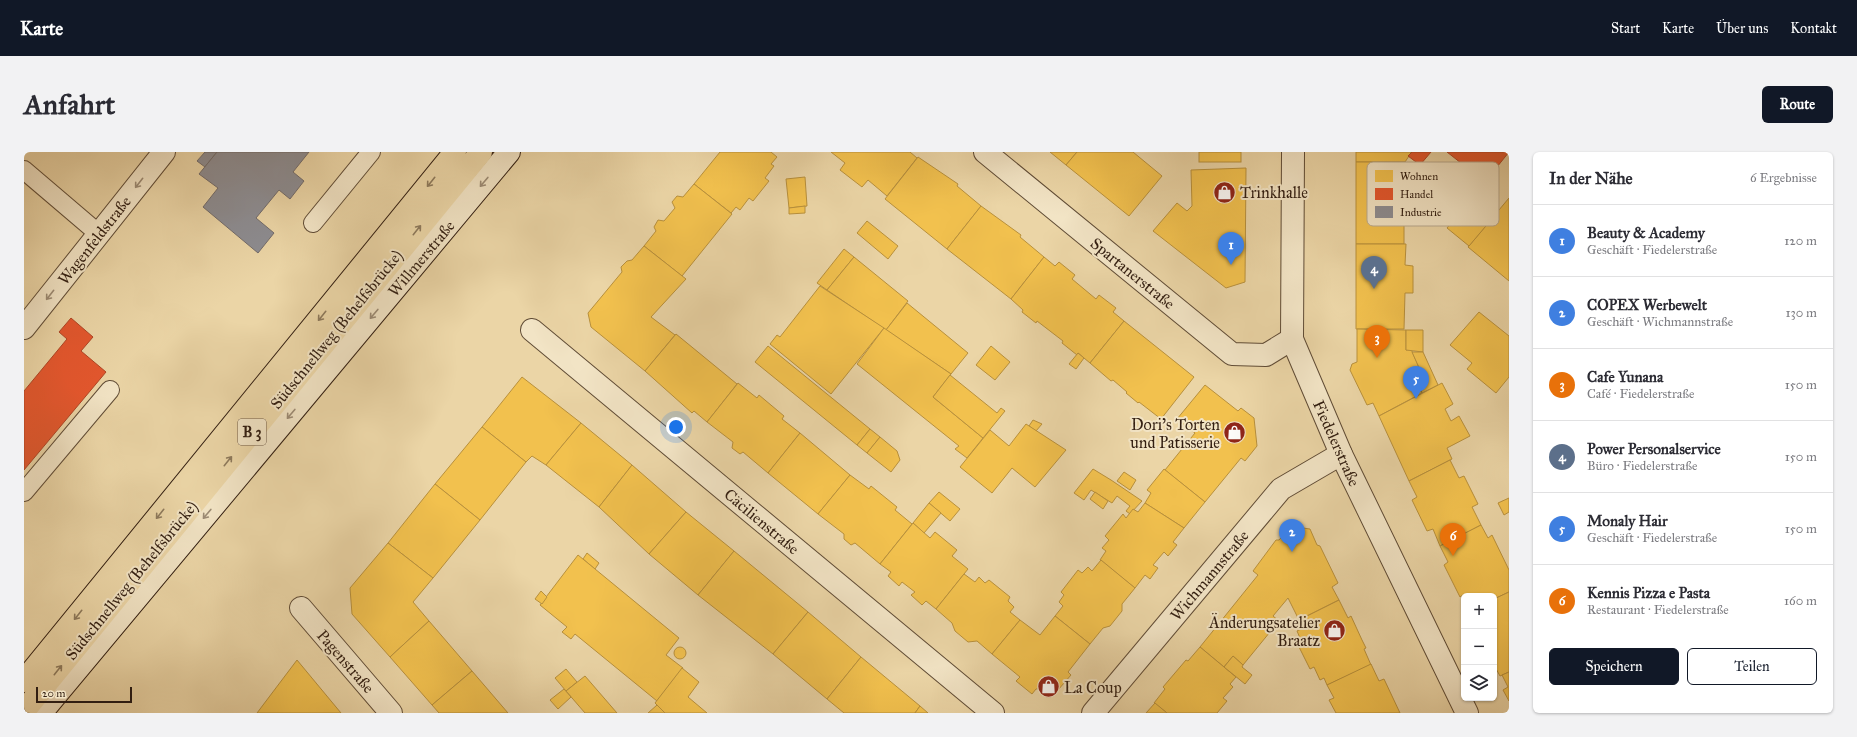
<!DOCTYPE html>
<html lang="de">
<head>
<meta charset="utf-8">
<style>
	:root { --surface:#fff; --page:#f2f2f3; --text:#2b2b33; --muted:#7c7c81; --line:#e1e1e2; --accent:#111827 }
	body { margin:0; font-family:"IM FELL Great Primer",serif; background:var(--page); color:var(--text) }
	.controls { position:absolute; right:12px; bottom:12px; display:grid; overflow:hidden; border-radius:6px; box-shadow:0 1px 3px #0004 }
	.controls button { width:36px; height:36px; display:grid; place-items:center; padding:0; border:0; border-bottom:1px solid var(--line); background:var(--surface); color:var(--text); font:20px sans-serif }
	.scale { position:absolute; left:12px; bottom:10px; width:96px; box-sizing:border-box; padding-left:4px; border:2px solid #321e11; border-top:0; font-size:11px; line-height:14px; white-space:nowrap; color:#321e11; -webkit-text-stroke:3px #f2e4c5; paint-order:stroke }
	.you { position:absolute; left:652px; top:275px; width:14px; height:14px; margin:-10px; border:3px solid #fff; border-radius:50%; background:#1a73e8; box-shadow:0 0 0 6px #1a73e833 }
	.badge { display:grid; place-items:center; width:26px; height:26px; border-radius:50%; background:var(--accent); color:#fff; font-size:13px; font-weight:700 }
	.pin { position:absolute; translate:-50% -33px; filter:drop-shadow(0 1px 2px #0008) }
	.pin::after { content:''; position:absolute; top:21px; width:14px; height:12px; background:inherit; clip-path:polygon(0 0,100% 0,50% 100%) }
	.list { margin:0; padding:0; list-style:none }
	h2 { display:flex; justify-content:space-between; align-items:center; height:52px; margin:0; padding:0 16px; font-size:17px }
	h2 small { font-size:13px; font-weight:400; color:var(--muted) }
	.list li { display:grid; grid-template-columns:26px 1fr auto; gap:12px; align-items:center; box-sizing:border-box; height:72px; padding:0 16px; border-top:1px solid var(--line) }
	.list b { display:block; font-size:15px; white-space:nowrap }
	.list p { margin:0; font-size:13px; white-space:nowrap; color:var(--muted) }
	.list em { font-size:13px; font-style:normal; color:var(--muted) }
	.actions { display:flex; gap:8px; padding:12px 16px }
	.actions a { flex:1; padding:9px 0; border:1px solid var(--accent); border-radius:6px; text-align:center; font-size:14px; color:var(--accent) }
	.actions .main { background:var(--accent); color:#fff }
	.icon { flex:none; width:22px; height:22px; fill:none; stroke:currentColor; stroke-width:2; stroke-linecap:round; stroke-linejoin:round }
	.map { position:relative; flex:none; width:1485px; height:561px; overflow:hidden; border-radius:6px }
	header { display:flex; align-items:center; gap:24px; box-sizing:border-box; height:56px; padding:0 20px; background:var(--accent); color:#fff }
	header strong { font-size:19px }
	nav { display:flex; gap:22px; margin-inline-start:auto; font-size:14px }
	.intro { display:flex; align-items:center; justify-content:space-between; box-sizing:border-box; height:96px; padding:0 24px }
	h1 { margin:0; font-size:28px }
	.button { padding:10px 18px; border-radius:6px; background:var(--accent); color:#fff; font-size:14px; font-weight:700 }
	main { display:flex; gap:24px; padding:0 24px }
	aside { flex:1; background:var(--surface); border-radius:6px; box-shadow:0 1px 3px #0004 }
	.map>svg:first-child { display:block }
	.homes { fill:#f2c14e; stroke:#b8903c }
	.shops { fill:#e4572e; stroke:#af4625 }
	.industry { fill:#8d8d92; stroke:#726c6b }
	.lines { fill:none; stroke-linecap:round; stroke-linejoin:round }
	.lane-casing { stroke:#604c36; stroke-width:20 }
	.street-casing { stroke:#604c36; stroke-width:24 }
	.secondary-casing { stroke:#321e11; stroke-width:24 }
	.highway-casing { stroke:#321e11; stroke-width:24 }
	.lane { stroke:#f2e4c5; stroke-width:18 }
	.street { stroke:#f2e4c5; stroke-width:22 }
	.secondary { stroke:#f2e4c5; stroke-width:22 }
	.highway { stroke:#ebd5a6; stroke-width:22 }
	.oneway { stroke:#8e7a5c }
	.oneway2 { stroke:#9c8b74 }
	.labels { text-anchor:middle; stroke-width:4; stroke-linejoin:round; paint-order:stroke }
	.shield { fill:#f2e4c5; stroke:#6c5947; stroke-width:1 }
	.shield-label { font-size:15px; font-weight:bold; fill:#321e11 }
	.poi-label { font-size:16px; fill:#321e11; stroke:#f2e4c5; text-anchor:start }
	.street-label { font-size:16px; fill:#321e11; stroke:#f2e4c5 }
	.key { fill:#f2e4c5; stroke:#b8a98f; stroke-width:1 }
	.key-label { font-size:11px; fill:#321e11 }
</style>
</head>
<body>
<header>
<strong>Karte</strong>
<nav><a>Start</a><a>Karte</a><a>Über uns</a><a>Kontakt</a></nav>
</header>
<div class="intro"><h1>Anfahrt</h1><a class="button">Route</a></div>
<main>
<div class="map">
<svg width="1485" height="561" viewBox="0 0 1485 561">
	<rect width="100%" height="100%" fill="#ebd5a6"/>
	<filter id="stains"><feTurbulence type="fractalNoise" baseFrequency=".005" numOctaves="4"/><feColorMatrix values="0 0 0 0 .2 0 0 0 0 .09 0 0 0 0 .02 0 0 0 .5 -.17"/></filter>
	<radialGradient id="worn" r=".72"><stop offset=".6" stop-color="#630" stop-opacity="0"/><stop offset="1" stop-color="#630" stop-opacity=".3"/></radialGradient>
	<g class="homes">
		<path d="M696,0H747L753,5L747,12L750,14L741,26L745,29L729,49L725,46L716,58L712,55L707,61L670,32Z"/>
		<path d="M807,0H886L893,6L863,44L844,28L838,35L816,18L821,11Z"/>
		<path d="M1026,0H1053L1042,13Z"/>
		<path d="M1053,0H1109L1138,24L1105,64L1042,13Z"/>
		<rect x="1175" y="0" width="42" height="10"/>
		<path d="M1332,0H1386L1387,1L1381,10H1332Z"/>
		<path d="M894,5L934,32L933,34L957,54L923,97L861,47Z"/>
		<path d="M1332,10H1381L1380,44H1393L1394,60H1380V92H1332Z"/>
		<path d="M1222,16L1221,130L1202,136L1129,79L1153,51L1163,59L1168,54L1167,18Z"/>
		<path d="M781,25L783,54L765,56L762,27Z"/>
		<path d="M670,32L708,62L658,124L620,94L632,79L630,75L634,68L640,69L651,56L648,50L653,44L659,45Z"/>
		<path d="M1485,46V129L1444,95Z"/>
		<path d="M1444,50L1467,68L1445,94L1423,76Z"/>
		<path d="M781,54V61L765,62V56Z"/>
		<path d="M957,54L997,83L996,85L1020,105L987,147L923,97Z"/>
		<path d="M843,69L874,94L864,107L833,81Z"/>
		<path d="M1332,92H1382L1381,113L1389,114V141H1381L1380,177H1332Z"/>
		<path d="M620,94L662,127L627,165L651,183L621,219L567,175L564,161L598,120L597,115L603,109L608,108Z"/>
		<path d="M820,97L830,105L803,138L793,131Z"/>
		<path d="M830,105L884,149L862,178L803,138Z"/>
		<path d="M1020,105L1031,114L1035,110L1051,123L1048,127L1072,147L1075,143L1092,156L1089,160L1100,169L1066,211L1054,201L1053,203L1038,191L1039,189L1013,169L1012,171L998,160L999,158L987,147Z"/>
		<path d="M796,134L860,176L807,242L746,192L753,183L756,185Z"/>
		<path d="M883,151L944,201L927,222L862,178Z"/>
		<path d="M1455,160L1485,184V225L1472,241L1443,217L1448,211L1426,193Z"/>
		<path d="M1100,169L1170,225L1137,267L1115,250L1114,251L1102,241L1103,240L1089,228L1087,229L1066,211Z"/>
		<path d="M860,176L927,222L909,245L959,286L943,306L931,297L935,294L833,212Z"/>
		<path d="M1333,177L1382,178V198L1387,197L1397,220L1390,223L1398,241L1355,264L1349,251L1343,253L1326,218L1328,212L1333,210Z"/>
		<path d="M1382,178H1399V200L1382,198Z"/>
		<path d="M652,182L713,232L683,270L670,259L668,261L621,219Z"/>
		<path d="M744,194L846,277L833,293L731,210Z"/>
		<path d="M967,194L986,210L971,228L952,213Z"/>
		<path d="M1388,200H1399L1414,233L1398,241L1390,223L1397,220Z"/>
		<path d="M1054,201L1060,206L1052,217L1045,212Z"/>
		<path d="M926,223L973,261L977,256L981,259L959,286L909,245Z"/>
		<path d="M498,225L557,271L522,313L508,304L502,310L458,275Z"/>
		<path d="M714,231L733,246L735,243L760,264L758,267L776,281L744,321L719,300L716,302L708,296L709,290L683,270Z"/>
		<path d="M1418,231L1429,252L1421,257L1427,269L1435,264L1446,284L1423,296L1428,307L1385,329L1355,264Z"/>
		<path d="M1181,233L1214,259L1217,256L1230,266L1233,294L1221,309L1217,306L1181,350L1141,318L1171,281L1153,267Z"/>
		<path d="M1009,268L1018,272L1012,279L1005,274Z"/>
		<path d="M557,271L608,313L575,355L522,313Z"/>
		<path d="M1002,272L1042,298L1011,335L988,316L968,341L936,315L966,278L985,294Z"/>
		<path d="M458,275L502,310L456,368L411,332Z"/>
		<path d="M846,277L856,285L843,301L833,293Z"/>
		<path d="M776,281L826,323L794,362L744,321Z"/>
		<path d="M856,285L873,299L876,308L867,320L843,301Z"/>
		<path d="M1426,308L1435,326L1440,324L1454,352L1448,355L1457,373L1416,394L1409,377L1403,379L1388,348L1393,345L1385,329Z"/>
		<path d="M608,313L662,360L625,402L575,355Z"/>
		<path d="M1069,317L1087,328L1118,349L1106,362L1102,359L1106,354L1093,344L1088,351L1067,338L1060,348L1050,341Z"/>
		<path d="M1140,317L1181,350L1160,376L1121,351L1127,341L1123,338Z"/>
		<path d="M1100,320L1112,328L1106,338L1093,329Z"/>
		<path d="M826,323L845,337L847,334L873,355L871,358L888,372L856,412L831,391L827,393L820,387V382L794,362Z"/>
		<path d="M411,332L456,368L409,426L364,391Z"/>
		<path d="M915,340L936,357L926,369L905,351Z"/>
		<path d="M1071,340L1084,349L1079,357L1066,347Z"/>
		<path d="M1485,346V360L1480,363L1474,351Z"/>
		<path d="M905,351L917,361L900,381L889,371Z"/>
		<path d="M1121,351L1160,376L1149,390L1153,393L1144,404L1140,400L1129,413L1134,416L1126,427L1121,423L1111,436L1076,408L1082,399L1078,396L1085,388L1081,384L1099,362L1102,366L1109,357L1114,360Z"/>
		<path d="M662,360L710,399L674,443L625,402Z"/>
		<path d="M889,371L906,386L911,380L933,398L928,404L944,417L912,457L902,449L898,453L887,443L891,440L878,430L875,434L864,424L867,420L856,412Z"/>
		<path d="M1457,373L1464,386L1468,383L1485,418V440L1470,447V444L1439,443L1436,445L1420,413L1424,410L1416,394Z"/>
		<path d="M1265,374L1286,377L1293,393L1296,394L1314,431L1308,435L1315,448L1275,468L1264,446L1249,464L1255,469L1219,513L1209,504L1200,515L1176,495L1234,423L1229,419L1252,388H1255L1265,377Z"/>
		<path d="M364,391L409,426L389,450L405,469L366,505L328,462L326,436Z"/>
		<path d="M710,399L784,460L749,502L674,443Z"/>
		<path d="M563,401L575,411L571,417L559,407Z"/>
		<path d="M554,403L655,486L642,503L659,516L633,549L551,482L547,487L538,480L543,475L516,453Z"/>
		<path d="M1077,408L1111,436L1098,452V459L1086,474L1079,476L1066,492L1031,464L1039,454L1035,450L1040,443L1037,440L1054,418L1058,421L1064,415L1068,419Z"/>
		<path d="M940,422L951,430L955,425L961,431L965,428L986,445L984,449L990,455L986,460L996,468L968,502L953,489L944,490L931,479L928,471L912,457Z"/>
		<path d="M517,439L523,445L518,452L511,447Z"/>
		<path d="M1485,440V520L1476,524L1470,513V447Z"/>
		<path d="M1315,448L1324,466L1327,464L1338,488L1342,496L1340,497L1347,513L1303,533L1300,526L1296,528L1290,515L1286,517L1275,495L1279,493L1273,479L1277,477L1273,469Z"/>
		<path d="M784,460L837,505L803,547L749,502Z"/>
		<path d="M1031,464L1066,492L1044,520L1047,523L1034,538L1030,535L1012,537L1008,542L992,529L996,525L968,502L996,468L1016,483Z"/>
		<path d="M405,469L448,519L408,553L366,505Z"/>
		<circle cx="656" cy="501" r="6"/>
		<path d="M1176,495L1212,525L1206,532L1209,535L1199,546L1203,549L1193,561H1143L1130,551L1141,537L1139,535L1162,508L1164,509Z"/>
		<path d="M1209,504L1219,513L1218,515L1228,523L1221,532L1200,515Z"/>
		<path d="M837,505L896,554L891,561H820L803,547Z"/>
		<path d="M273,508L317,561H233Z"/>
		<path d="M1347,512L1355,529L1360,527L1376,561H1312L1305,548L1310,546L1303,533Z"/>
		<path d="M658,516L675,530L664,545L683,561H641L631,551Z"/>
		<path d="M542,517L553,530L542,539L531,526Z"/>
		<path d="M448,519L484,561H415L408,553Z"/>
		<path d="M1485,520V549L1479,538L1484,535L1478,523Z"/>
		<path d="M561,524L593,561H561L542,539Z"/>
		<path d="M540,537L547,545L534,557L526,548Z"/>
		<path d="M1131,551L1143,561H1122Z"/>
		<path d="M633,553L641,561H624Z"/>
		<path d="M896,554L904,561H891Z"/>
	</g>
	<g class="shops">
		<path d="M1388,0H1407L1396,13L1384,4Z"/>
		<path d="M1423,0H1485L1461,30Z"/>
		<path d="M47,166L69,185L57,199L82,220L0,318V239L43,187L35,180Z"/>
	</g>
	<g class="industry">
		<path d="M181,0H193L181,15L173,9Z"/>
		<path d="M193,0H285L269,20L280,29L266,47L255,38L232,66L250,81L234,101L179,55L194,36L175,22Z"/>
	</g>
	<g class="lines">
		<defs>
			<g id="lane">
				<path d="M0,18L75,82"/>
				<path d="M289,71L347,0"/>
				<path d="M0,340L86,238"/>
			</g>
			<g id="street">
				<path d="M961,0L1208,202L1242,203L1268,187"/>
				<path d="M1269,0L1268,187L1317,302L1443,561"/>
				<path d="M0,176L140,0"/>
				<path d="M508,178L969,561"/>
				<path d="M277,456L367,561"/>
				<path d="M1069,561L1257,337L1317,302"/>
			</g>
			<path id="secondary" d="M17,561L485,0"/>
			<g id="highway">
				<path d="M0,529L431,0"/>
				<path d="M0,559L457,0"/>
			</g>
		</defs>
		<use href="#lane" class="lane-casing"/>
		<use href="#street" class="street-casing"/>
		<use href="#secondary" class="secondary-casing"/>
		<use href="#highway" class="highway-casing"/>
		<use href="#lane" class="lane"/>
		<use href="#street" class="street"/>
		<use href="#secondary" class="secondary"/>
		<use href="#highway" class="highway"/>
	</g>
	<defs><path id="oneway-shaft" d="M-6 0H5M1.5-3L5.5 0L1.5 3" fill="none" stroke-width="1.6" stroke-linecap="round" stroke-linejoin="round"/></defs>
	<g class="oneway">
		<use href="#oneway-shaft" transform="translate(407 30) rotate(129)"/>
		<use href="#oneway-shaft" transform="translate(393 78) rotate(-51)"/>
		<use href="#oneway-shaft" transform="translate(298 164) rotate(129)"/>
		<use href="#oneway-shaft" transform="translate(204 309) rotate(-51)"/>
		<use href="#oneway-shaft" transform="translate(136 362) rotate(129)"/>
		<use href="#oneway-shaft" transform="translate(54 463) rotate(129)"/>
		<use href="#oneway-shaft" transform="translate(34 518) rotate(-51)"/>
	</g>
	<g class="oneway2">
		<use href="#oneway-shaft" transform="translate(460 30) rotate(130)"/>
		<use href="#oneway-shaft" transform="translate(115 31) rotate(128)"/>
		<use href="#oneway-shaft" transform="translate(26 143) rotate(128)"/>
		<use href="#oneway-shaft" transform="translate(350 162) rotate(130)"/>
		<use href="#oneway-shaft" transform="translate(267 262) rotate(130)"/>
		<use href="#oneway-shaft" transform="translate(183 362) rotate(130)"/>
	</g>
	<defs>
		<symbol id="shop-disc" viewBox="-11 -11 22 22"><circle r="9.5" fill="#8f2418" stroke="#f2e4c5"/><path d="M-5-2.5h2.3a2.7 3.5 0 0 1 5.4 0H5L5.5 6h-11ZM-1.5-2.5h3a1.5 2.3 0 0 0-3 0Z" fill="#fff"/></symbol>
	</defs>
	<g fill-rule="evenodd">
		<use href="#shop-disc" x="1188" y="28" width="25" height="25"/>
		<use href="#shop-disc" x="1198" y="268" width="25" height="25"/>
		<use href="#shop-disc" x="1298" y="466" width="25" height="25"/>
		<use href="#shop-disc" x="1012" y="522" width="25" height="25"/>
	</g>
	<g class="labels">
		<rect class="shield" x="214" y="267" width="28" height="26" rx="3"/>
		<g class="shield-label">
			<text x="228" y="285">B 3</text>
		</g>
		<g class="poi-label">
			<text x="1216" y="46">Trinkhalle</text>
			<text x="1196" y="278" text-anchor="end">Dori's Torten<tspan x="1196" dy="18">und Patisserie</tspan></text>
			<text x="1296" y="476" text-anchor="end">Änderungsatelier<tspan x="1296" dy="18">Braatz</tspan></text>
			<text x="1040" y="541">La Coup</text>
		</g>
		<g class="street-label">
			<text transform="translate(70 88) rotate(-52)" y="6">Wagenfeldstraße</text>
			<text transform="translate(397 106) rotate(-50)" y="6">Willmerstraße</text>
			<text transform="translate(1109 121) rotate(39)" y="6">Spartanerstraße</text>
			<text transform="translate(312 177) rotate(-51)" y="6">Südschnellweg (Behelfsbrücke)</text>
			<text transform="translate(1313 291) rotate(66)" y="6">Fiedelerstraße</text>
			<text transform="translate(738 369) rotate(40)" y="6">Cäcilienstraße</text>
			<text transform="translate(1185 423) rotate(-50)" y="6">Wichmannstraße</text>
			<text transform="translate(107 428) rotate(-51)" y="6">Südschnellweg (Behelfsbrücke)</text>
			<text transform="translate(322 509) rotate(49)" y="6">Pagenstraße</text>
		</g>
	</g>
	<rect x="1343" y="10" width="132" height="64" rx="6" class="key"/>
	<rect x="1351" y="18" width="18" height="12" fill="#f2c14e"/>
	<rect x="1351" y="36" width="18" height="12" fill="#e4572e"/>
	<rect x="1351" y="54" width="18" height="12" fill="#8d8d92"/>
	<g class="key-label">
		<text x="1376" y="28">Wohnen</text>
		<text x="1376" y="46">Handel</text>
		<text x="1376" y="64">Industrie</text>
	</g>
	<rect width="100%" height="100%" filter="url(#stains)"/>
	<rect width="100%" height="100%" fill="url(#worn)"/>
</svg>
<div class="controls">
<button>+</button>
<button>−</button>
<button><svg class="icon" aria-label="layers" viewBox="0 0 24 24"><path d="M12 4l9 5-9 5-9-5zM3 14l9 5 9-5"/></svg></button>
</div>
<div class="scale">20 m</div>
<div class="you"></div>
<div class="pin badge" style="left:1207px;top:113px;background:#3f7fe0">1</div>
<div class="pin badge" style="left:1268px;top:400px;background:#3f7fe0">2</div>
<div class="pin badge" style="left:1353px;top:206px;background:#e8710a">3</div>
<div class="pin badge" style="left:1350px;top:137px;background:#5c6f8a">4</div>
<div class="pin badge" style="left:1392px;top:247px;background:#3f7fe0">5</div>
<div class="pin badge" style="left:1429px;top:404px;background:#e8710a">6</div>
</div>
<aside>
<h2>In der Nähe<small>6 Ergebnisse</small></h2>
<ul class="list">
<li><span class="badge" style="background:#3f7fe0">1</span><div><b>Beauty &amp; Academy</b><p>Geschäft · Fiedelerstraße</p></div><em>120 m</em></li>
<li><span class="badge" style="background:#3f7fe0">2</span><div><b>COPEX Werbewelt</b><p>Geschäft · Wichmannstraße</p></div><em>130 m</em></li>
<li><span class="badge" style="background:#e8710a">3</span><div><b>Cafe Yunana</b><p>Café · Fiedelerstraße</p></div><em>150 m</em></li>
<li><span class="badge" style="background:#5c6f8a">4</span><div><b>Power Personalservice</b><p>Büro · Fiedelerstraße</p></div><em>150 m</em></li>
<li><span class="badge" style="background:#3f7fe0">5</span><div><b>Monaly Hair</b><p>Geschäft · Fiedelerstraße</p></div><em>150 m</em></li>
<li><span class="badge" style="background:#e8710a">6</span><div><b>Kennis Pizza e Pasta</b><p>Restaurant · Fiedelerstraße</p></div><em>160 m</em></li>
</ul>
<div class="actions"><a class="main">Speichern</a><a>Teilen</a></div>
</aside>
</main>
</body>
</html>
